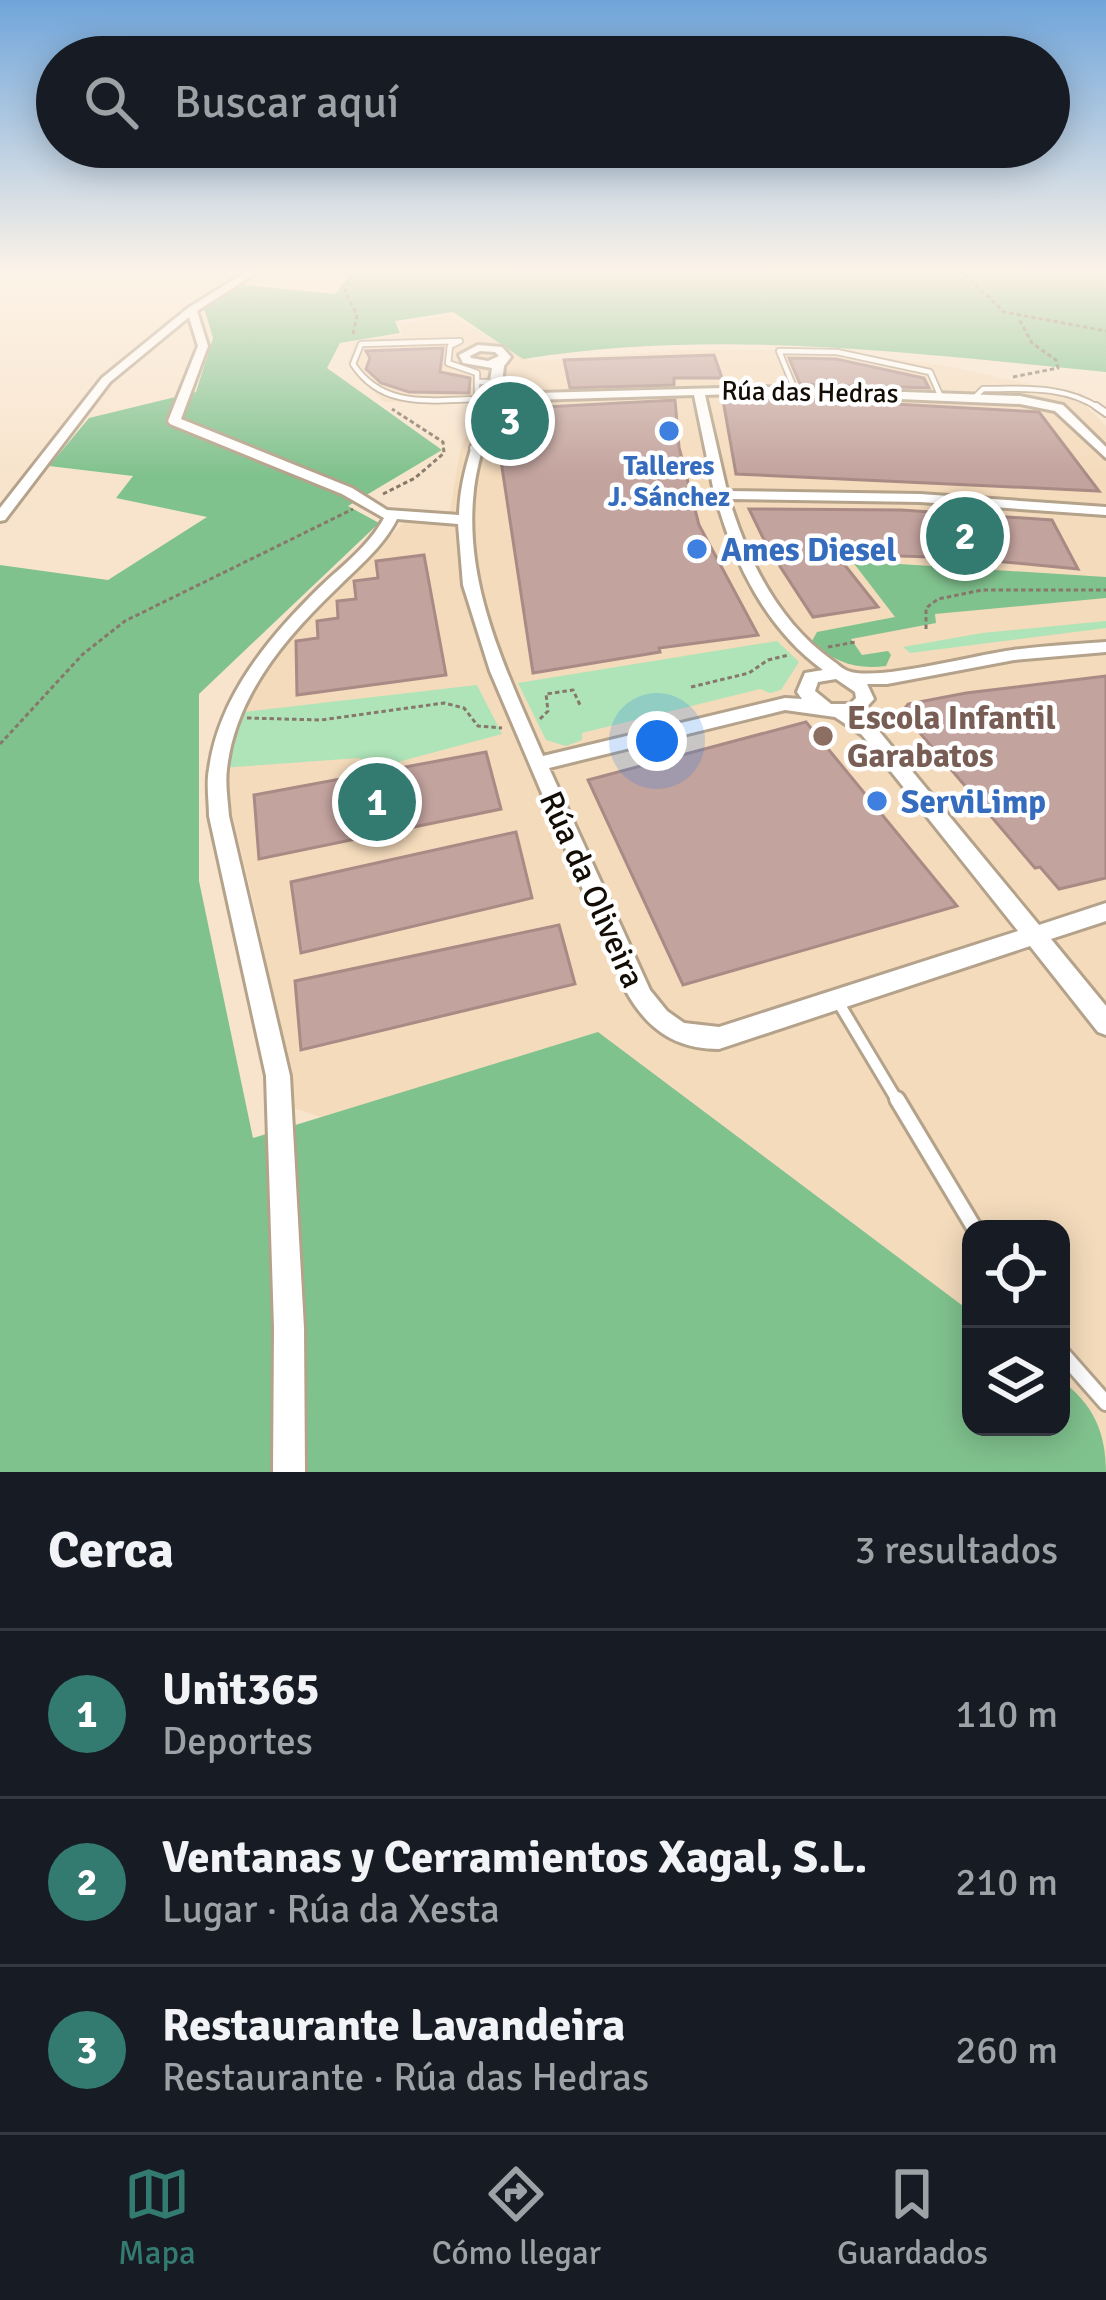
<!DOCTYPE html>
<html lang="es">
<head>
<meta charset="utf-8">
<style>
	:root { --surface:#171b24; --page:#20242c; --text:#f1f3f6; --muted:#9ea1a6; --line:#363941; --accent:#337a71 }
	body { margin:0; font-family:Signika,sans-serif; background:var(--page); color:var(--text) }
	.controls { position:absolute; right:36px; bottom:36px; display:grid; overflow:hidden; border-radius:24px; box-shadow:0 6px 30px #0003 }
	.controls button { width:108px; height:108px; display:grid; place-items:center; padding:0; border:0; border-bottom:3px solid var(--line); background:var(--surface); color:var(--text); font:60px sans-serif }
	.you { position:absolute; left:657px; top:741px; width:42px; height:42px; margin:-30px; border:9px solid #fff; border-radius:50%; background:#1a73e8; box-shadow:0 0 0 18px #1a73e833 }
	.badge { display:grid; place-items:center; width:78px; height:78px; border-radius:50%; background:var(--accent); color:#fff; font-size:39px; font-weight:700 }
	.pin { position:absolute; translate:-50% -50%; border:6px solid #fff; box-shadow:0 3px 12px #0006 }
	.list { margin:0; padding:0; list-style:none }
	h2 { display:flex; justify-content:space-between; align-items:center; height:156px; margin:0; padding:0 48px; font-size:51px }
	h2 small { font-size:39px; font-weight:400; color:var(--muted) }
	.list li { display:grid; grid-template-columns:78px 1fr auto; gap:36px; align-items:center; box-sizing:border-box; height:168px; padding:0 48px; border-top:3px solid var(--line) }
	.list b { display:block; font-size:45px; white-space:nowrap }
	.list p { margin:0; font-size:39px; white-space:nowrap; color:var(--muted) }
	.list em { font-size:39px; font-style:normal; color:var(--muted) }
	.icon { flex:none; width:66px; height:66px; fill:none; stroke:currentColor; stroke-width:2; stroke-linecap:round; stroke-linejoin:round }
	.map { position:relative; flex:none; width:1106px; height:1472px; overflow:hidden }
	.search { position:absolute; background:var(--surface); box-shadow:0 6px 30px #0003; left:36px; right:36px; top:36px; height:132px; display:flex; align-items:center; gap:30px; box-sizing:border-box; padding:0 42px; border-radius:66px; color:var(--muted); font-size:45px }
	.sheet { height:660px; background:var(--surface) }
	nav { display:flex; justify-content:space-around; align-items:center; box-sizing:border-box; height:168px; border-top:3px solid var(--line); background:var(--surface); font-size:33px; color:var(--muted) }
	nav a { display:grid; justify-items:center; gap:6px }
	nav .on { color:var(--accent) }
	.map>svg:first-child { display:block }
	.built { fill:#f4dbbc; fill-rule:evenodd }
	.green { fill:#afe4b9 }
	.forest { fill:#80c28e }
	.building { fill:#c3a39e; stroke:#a98a85; stroke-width:3 }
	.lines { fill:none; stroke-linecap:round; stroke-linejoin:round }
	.service-far3-casing { stroke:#b4a28b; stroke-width:8 }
	.service-far2-casing { stroke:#b4a28b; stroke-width:10 }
	.service-far1-casing { stroke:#b4a28b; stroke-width:16 }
	.service-casing { stroke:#b4a28b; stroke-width:20 }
	.minor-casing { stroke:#b4a28b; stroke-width:6 }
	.path { stroke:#867969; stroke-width:3; stroke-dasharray:4.5 3; stroke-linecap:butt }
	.service-far3 { stroke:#fff; stroke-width:4.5 }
	.service-far2 { stroke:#fff; stroke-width:6 }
	.service-far1 { stroke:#fff; stroke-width:10 }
	.service { stroke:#fff; stroke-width:14 }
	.minor { fill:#fff; fill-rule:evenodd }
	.shop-dot { fill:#3f7fe0; stroke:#fff; stroke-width:4.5 }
	.education-dot { fill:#8d6e63; stroke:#fff; stroke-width:4.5 }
	.labels { text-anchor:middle; stroke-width:9; stroke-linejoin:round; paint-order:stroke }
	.far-street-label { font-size:27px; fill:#140d06; stroke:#fff }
	.far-shop-label { font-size:27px; font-weight:bold; fill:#366cbe; stroke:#fff }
	.shop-label { font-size:33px; font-weight:bold; fill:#366cbe; stroke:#fff; text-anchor:start }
	.education-label { font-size:33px; font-weight:bold; fill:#785e54; stroke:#fff; text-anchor:start }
	.street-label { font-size:33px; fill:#140d06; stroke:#fff }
</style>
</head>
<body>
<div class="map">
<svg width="1106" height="1472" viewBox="0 0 1106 1472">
	<rect width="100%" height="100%" fill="#f8e4cc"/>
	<path class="built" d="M450,315L531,361L682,350H830L953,367L1075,394L1106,426V1472H892L717,1244L293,1108L260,930L220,763L267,664L402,524L450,511L460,451L478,402H384L347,364L354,342L402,335L400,324ZM971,1229H1061V1427H971Z"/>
	<g class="green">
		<path d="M1106,621V628L910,653L903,647L982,633Z"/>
		<path d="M777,641L799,662L781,690L770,693L760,689L582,733V740L566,746L546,740L518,683Z"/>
		<path d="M477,685L502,734L376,768L359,758L221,768L244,712Z"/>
	</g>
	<g class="forest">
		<path d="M360,269H1106V372C908,353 721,328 523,359L453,312L395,321L400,333L340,343L327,368L442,450L348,506L379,523L199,694V881L253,1138L598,1032L971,1312V1427H1061V1380C1093,1404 1106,1432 1106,1472H0V565L108,580L207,517L116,498L133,476L49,466L89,418L196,392L213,338L203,305L236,284L335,294L351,273Z"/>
		<path d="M852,561L1106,577V598L935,614L936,623L851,639L862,655L888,651L891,655L886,666C857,670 832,662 812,641L817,632L895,617Z"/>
	</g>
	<g class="building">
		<path d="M443,348L440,372L470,378L469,393L409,392L381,383L366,369L370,358L366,351Z"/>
		<path d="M714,355L722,378H674V385L570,388L564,360Z"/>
		<path d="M789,358L836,359L924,378L929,388L800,384Z"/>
		<path d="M801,399L1039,412L1099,491L736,474L723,400Z"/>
		<path d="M675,400L679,447L699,525L758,635L659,648L660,652L533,673L500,454L507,409Z"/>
		<path d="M749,509L901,510L1052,520L1078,569L963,558L836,554L878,607L813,617L768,548Z"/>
		<path d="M424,555L446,675L297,695L296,641L318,638L317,621L338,618L337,601L356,599L354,581L378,578L376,561Z"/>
		<path d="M1106,676V878L1059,889L1040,867L1035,868L902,712L908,704L966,693Z"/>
		<path d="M806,722L957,906L683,985L588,780Z"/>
		<path d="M486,752L501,809L259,859L254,795Z"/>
		<path d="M516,832L532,898L301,953L291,882Z"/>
		<path d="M559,925L575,984L301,1050L295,981Z"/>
	</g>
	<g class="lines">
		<defs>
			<g id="service-far3">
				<path d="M460,341L450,346L448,363L477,373V399C430,400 382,409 353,364L361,344Z"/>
				<path d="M478,382H498"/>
				<path d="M795,390L779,351L837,352L930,372L940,395"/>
				<path d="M975,397L983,389C1023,389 1066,385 1100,409"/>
			</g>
			<g id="service-far2">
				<path d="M1096,406L1106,413"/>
				<path d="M473,448H496"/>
			</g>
			<path id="service-far1" d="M837,1000L898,1102"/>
			<g id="service">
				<path d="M897,1099L975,1229"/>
				<path d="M1061,1352L1106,1403"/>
			</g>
			<path id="minor" d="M251,269H262L197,311L208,346L181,419L352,488L387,510L459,515C460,463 486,418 492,368L463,363L459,355L478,345L502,347L511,357L504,366L501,394L759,387L1020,396L1063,405L1106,447V458L1055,411L1020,404L759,393L705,395L727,491L920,494L1106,507V515L920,502L729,499C748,561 779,623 833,661C838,664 842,669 848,671C876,682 979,654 1013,650C1044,646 1075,644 1106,642V652L1014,660L887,684H867L874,699L862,712L856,714L874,725L1039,925L1106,903V921L1051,939L1106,1006V1035L1098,1032L1030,946L719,1049C675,1049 647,1029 626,991L490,671L463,585L458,524L397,519C383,547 358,567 336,589C285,638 235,696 227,769C225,784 228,801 229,816L290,1076L304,1328L305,1472H273L274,1328L266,1076L209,816C209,801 206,784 209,769C219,696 269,637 320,587C343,565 369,546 384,518L342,494L170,424L168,421L198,346L189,317L110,382L5,520L0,521V508L102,378L188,308ZM480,351L495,352L499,356L488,361L471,358L470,356ZM694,395L714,492L711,495L716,498C734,563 767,630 823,670L805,673L797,692L802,699L785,698L543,756C508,674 466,591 473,500C475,466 487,433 498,401ZM836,679L855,692L856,698L850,704H831L815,691L818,682ZM785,710L835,717L862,735L1018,931L719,1027L684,1023L667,1011L650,990L549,768Z"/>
		</defs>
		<use href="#service-far3" class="service-far3-casing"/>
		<use href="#service-far2" class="service-far2-casing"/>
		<use href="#service-far1" class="service-far1-casing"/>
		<use href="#service" class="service-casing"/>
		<use href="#minor" class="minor-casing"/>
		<g class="path">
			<path d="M959,269L1004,312L1106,331"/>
			<path d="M353,334L357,315L345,292L349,279L363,269"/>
			<path d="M1013,377L1058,368L1056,360L1032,343L1019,319"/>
			<path d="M383,494L415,478L444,453L443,442L392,409"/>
			<path d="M926,629V608L938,599L982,590H1106"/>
			<path d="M828,647L856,642"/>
			<path d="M691,687L749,673L768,660L789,655"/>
			<path d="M247,718L321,720L444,703L464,708L478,726L502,728"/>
			<path d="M540,719L548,711L546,694L573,690L580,705"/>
			<path d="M0,744L83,654L125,621L353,509"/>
		</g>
		<use href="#service-far3" class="service-far3"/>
		<use href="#service-far2" class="service-far2"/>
		<use href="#service-far1" class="service-far1"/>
		<use href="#service" class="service"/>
		<use href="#minor" class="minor"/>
	</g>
	<linearGradient id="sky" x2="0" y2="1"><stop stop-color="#70a5da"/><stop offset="0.57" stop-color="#fcf3e8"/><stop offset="1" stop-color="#fcf3e8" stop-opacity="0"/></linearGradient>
	<rect width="1106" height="475" fill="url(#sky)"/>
	<g class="shop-dot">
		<circle cx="669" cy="431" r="12"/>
		<circle cx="697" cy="549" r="12"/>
		<circle cx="877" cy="801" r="12"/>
	</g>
	<circle class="education-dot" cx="823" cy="736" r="12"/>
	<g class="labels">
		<g class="far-street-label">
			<text transform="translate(810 392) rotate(1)" y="9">Rúa das Hedras</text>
		</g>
		<g class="far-shop-label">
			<text x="669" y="475">Talleres<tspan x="669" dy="31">J. Sánchez</tspan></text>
		</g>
		<g class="shop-label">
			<text x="721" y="561">Ames Diesel</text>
			<text x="901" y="813">ServiLimp</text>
		</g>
		<g class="education-label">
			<text x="847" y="729">Escola Infantil<tspan x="847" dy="38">Garabatos</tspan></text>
		</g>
		<g class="street-label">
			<text transform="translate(593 889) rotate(66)" y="12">Rúa da Oliveira</text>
		</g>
	</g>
</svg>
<div class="controls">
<button><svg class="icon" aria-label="locate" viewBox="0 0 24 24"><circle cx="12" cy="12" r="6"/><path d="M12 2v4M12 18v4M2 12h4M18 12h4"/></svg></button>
<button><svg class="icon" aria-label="layers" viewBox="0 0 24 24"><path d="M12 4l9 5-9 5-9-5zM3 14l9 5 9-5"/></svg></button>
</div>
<div class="you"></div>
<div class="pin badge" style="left:377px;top:802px">1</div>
<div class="pin badge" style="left:965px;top:536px">2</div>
<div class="pin badge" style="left:510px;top:421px">3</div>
<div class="search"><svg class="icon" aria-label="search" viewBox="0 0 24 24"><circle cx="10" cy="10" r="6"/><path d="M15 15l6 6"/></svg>Buscar aquí</div>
</div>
<section class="sheet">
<h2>Cerca<small>3 resultados</small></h2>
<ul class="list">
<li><span class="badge">1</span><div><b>Unit365</b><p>Deportes</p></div><em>110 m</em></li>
<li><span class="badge">2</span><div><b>Ventanas y Cerramientos Xagal, S.L.</b><p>Lugar · Rúa da Xesta</p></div><em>210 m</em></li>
<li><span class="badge">3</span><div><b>Restaurante Lavandeira</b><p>Restaurante · Rúa das Hedras</p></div><em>260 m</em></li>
</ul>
</section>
<nav>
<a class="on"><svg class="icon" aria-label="map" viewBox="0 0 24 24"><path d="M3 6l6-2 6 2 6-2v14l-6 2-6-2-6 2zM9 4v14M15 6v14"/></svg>Mapa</a>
<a><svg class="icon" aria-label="directions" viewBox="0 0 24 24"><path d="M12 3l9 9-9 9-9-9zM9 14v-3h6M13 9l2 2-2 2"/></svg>Cómo llegar</a>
<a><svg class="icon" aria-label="saved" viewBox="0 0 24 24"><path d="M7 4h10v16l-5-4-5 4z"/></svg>Guardados</a>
</nav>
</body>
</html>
